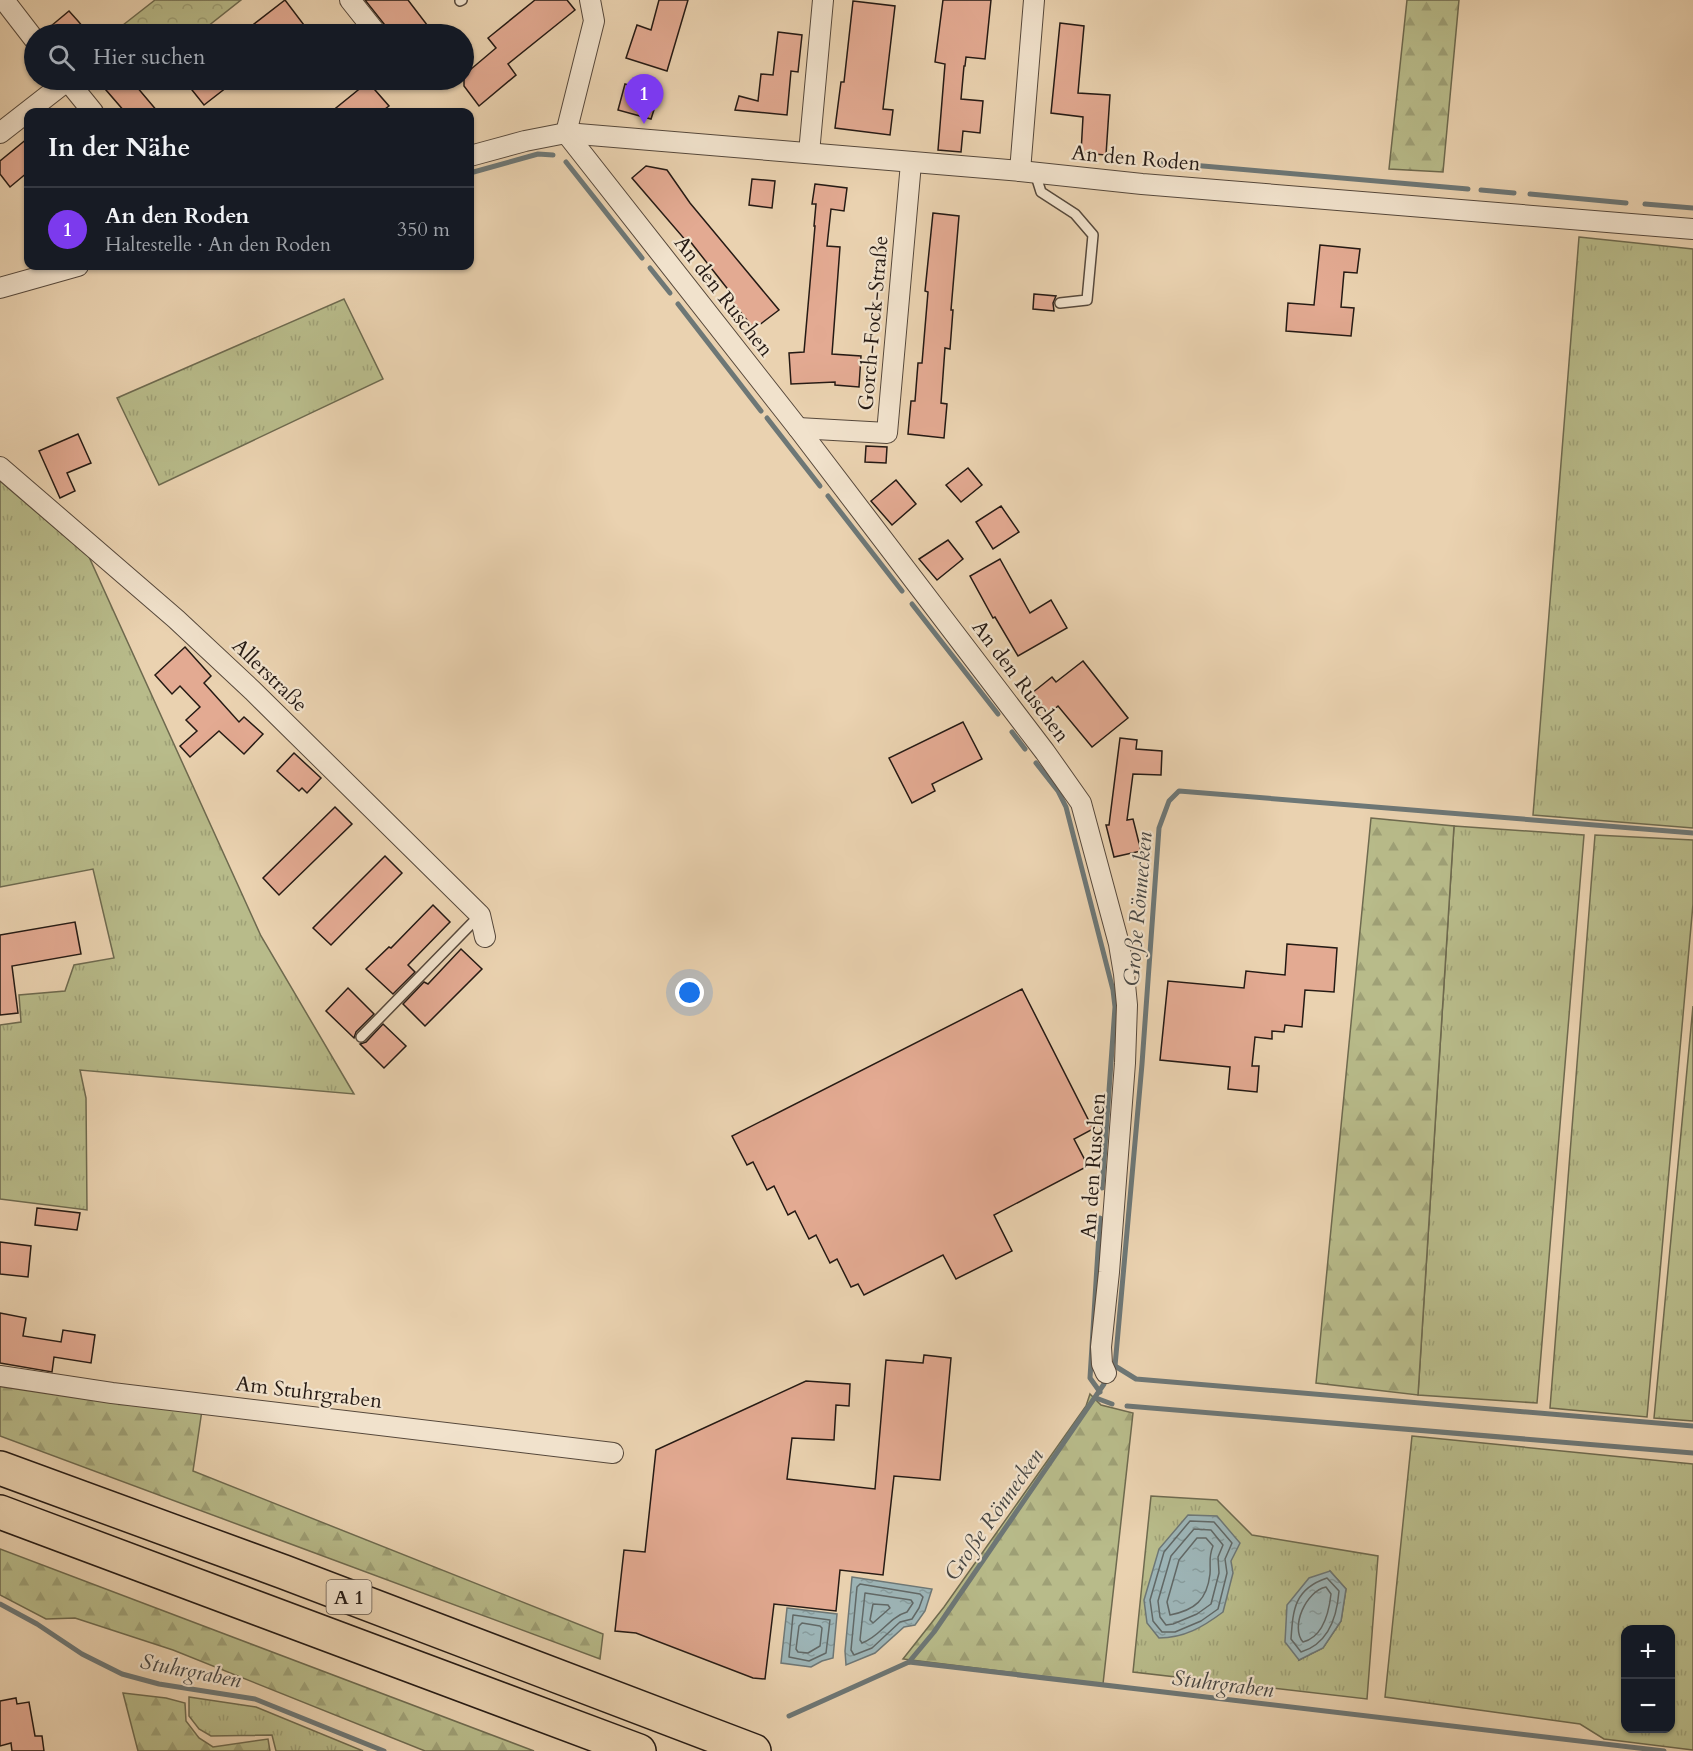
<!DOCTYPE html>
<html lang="de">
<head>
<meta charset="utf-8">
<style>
	:root { --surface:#171b24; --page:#242831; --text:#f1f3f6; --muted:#9ea1a6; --line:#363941; --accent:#7c3aed }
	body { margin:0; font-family:Cardo,serif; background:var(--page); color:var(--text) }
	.controls { position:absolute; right:18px; bottom:18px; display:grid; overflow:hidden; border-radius:12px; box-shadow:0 2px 4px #0004 }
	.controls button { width:54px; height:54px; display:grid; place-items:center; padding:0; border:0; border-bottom:2px solid var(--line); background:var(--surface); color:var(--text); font:30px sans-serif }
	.you { position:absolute; left:690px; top:993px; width:21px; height:21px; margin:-15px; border:4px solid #fff; border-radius:50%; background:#1a73e8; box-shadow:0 0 0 9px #1a73e833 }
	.badge { display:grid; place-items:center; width:39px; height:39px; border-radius:50%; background:var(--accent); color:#fff; font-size:20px; font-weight:700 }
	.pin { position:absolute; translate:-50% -50px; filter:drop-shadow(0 2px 3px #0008) }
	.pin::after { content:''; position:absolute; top:32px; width:21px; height:18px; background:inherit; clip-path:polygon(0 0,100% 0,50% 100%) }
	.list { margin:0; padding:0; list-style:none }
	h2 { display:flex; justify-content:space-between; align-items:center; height:78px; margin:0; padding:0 24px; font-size:26px }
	h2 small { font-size:20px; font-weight:400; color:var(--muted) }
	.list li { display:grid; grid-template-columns:39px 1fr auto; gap:18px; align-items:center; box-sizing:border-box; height:84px; padding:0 24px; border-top:2px solid var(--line) }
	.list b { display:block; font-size:22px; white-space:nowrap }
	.list p { margin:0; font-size:20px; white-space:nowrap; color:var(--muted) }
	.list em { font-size:20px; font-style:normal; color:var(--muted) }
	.icon { flex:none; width:33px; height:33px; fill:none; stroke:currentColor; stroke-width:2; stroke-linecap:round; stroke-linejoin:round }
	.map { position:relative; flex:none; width:1693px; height:1751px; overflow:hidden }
	.search { position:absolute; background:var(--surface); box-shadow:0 2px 4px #0004; left:24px; top:24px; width:450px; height:66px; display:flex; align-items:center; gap:15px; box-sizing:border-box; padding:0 21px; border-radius:33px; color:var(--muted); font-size:22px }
	.panel { position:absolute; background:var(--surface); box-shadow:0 2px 4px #0004; left:24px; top:108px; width:450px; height:162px; border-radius:12px }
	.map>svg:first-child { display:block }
	.grass { fill:url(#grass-tufts); stroke:#6e6a4f; stroke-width:1.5; fill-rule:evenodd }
	.forest { fill:url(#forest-firs); stroke:#6e6a4f; stroke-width:1.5 }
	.park { fill:url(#park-crowns); stroke:#6e6a4f; stroke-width:1.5 }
	.water { fill:url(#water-ripples); stroke:#6d7776; stroke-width:1.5 }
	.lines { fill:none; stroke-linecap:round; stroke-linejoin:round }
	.shore { stroke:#616866; stroke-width:1.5 }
	.stream { stroke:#6d7776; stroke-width:5 }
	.building { fill:#e3aa92; stroke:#251a14; stroke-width:1.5 }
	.service-casing { stroke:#56483b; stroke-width:12 }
	.minor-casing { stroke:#56483b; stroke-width:22 }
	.motorway-casing { stroke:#251a14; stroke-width:36 }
	.service { stroke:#f1e2cc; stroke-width:9 }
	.minor { stroke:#f1e2cc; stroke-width:20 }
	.motorway { stroke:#ead2b0; stroke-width:33 }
	.labels { text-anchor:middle; stroke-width:4.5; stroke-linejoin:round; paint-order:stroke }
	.shield { fill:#f1e2cc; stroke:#62564b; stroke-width:1.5 }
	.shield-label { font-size:20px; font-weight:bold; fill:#251a14 }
	.street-label { font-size:21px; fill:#251a14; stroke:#f1e2cc }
	.water-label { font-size:22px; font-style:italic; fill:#494845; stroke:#f1e2cc }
</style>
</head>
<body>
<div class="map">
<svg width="1693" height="1751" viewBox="0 0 1693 1751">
	<defs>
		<pattern id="grass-tufts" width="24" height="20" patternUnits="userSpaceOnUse" patternTransform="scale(1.5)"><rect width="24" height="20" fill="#b8bb8a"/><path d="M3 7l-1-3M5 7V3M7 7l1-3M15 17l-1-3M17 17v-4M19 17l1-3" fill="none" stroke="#9ea076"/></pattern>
		<pattern id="forest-firs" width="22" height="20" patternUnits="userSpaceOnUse" patternTransform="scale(1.5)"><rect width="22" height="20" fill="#b8bb8a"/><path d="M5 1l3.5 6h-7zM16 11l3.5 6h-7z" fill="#9ea076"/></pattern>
		<pattern id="park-crowns" width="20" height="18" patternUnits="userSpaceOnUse" patternTransform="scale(1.5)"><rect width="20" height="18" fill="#b8bb8a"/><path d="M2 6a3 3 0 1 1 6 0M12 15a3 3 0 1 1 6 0" fill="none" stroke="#9ea076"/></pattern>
		<pattern id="water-ripples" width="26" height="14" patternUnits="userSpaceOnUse" patternTransform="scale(1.5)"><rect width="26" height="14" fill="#9db5b7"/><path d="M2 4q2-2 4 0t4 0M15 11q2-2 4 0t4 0" fill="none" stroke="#879b9c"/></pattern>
	</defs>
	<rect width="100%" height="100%" fill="#ead2b0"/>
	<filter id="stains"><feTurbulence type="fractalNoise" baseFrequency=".00333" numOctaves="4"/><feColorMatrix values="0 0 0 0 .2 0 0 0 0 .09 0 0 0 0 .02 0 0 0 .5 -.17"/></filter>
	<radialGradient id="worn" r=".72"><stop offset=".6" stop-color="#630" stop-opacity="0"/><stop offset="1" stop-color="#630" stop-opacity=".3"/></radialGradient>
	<g class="grass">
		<path d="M1579,237L1693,249V828L1533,815Z"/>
		<path d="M344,299L383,379L159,485L117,398Z"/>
		<path d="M0,481L89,557L261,936L354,1094L80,1070L86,1098L87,1210L0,1199V1025L21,1022L19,995L65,991L74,965L114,958L93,869L0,887Z"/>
		<path d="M1454,826L1584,835L1537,1403L1418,1395Z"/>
		<path d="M1595,835L1693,840V904L1647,1417L1550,1408Z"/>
		<path d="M1693,1006V1421L1654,1418Z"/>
		<path d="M1412,1436L1693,1464V1750L1604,1739L1580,1724L1385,1697ZM1626,1630H1670V1728H1626Z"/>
		<path d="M1151,1496L1217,1500L1252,1535L1378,1556L1367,1699L1133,1672ZM1330,1571L1346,1589L1341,1621L1323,1648L1299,1660Z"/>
		<path d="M189,1697L256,1707L363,1751H276L272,1735L211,1736L199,1729L189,1716Z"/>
	</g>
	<g class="forest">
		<path d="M1407,0H1459L1443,172L1389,169Z"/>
		<path d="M1371,818L1454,826L1418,1395L1316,1383Z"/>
		<path d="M0,1384L202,1410L193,1471L603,1634L600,1659L0,1436Z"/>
		<path d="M1090,1394L1101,1405L1133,1413L1103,1684L903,1659L944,1607L1086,1406Z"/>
		<path d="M0,1549L534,1751H425L173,1650L75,1618L46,1619L0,1595Z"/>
		<path d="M123,1693L166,1698L185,1703L186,1721L199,1738L213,1747L268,1739L270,1751H138Z"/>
	</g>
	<path class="park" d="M155,0H241L198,34H131L123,25Z"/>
	<g class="water">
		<path d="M1188,1515L1217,1516L1240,1543L1231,1561L1233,1573L1223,1612C1203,1627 1184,1638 1159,1638L1147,1623L1144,1600L1159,1549Z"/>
		<path d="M1330,1571L1346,1589L1341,1621L1323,1648L1299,1660L1285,1642L1287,1605L1309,1578Z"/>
		<path d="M852,1577L932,1589L925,1611L915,1625L904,1627L875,1653L846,1665L845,1651Z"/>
		<path d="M787,1608L837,1614L833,1658L822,1661L811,1667L781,1663Z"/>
	</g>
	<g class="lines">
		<g class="shore">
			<path d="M1190,1521L1214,1522L1232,1543L1225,1559L1227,1573L1218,1609L1201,1621L1175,1632H1162L1153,1621L1150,1600L1164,1552Z"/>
			<path d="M1194,1529L1211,1530L1223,1545L1218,1557L1219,1573L1211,1604L1197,1614L1173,1624L1166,1625L1160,1617L1158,1601L1171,1556Z"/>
			<path d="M1197,1538H1206L1213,1546C1208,1558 1211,1563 1210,1574C1207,1600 1195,1610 1170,1615L1167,1602L1179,1560Z"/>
			<path d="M1327,1578L1339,1591C1337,1617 1328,1644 1301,1652L1291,1639C1293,1610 1294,1589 1327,1578Z"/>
			<path d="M860,1584L920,1594L923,1597L919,1608L912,1619L900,1622L872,1648L854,1655L851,1650L857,1587Z"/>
			<path d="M1326,1587L1331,1594C1329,1612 1323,1637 1303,1642C1290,1627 1306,1591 1326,1587Z"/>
			<path d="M865,1593L911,1600L913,1603L907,1612C889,1617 880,1637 862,1643L860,1640Z"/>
			<path d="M873,1604L888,1605L890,1608L873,1623L870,1620Z"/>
			<path d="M793,1615L830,1620L826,1653L809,1661L789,1657Z"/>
			<path d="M802,1623L820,1626L822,1628L820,1646L808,1653L798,1652L796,1649L799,1626Z"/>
		</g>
		<g class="stream">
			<path d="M566,162L642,258"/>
			<path d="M1157,162L1468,189"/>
			<path d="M470,173L538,154L553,155"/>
			<path d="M1481,190L1514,193"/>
			<path d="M1530,194L1626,203"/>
			<path d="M1645,204L1693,208"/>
			<path d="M650,268L670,293"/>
			<path d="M678,304L761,411"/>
			<path d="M767,418L820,486"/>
			<path d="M828,496L902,591"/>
			<path d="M912,604L998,714"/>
			<path d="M1012,732L1025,749"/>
			<path d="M1036,763L1058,791L1066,807L1113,990L1115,1007L1102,1188"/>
			<path d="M1115,1366L1136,1379L1693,1426"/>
			<path d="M1113,1370L1115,1366L1142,1064L1159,828L1169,801L1179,791L1693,833"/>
			<path d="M1100,1392L1090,1378L1100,1218"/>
			<path d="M1096,1398L1112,1404"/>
			<path d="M1127,1406L1693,1453"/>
			<path d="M0,1604L37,1624L82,1654L122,1674L159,1684L255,1699L384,1751"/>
			<path d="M909,1662L934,1632L1104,1384"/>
			<path d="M789,1716L909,1662L1664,1751"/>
		</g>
	</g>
	<g class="building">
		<path d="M285,0L304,25L292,34H241Z"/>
		<path d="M365,0H408L434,34H392Z"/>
		<path d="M535,0H567L575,10L508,64L516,75L479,106L464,86V75L496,48L488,38Z"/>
		<path d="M659,0H688L667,71L626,58L637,25L651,30Z"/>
		<path d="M943,0H991L985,59L966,57L965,66H964L961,99L983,101L980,133L963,131L961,152L938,150L945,64L935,62Z"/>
		<path d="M853,1L895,6L883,109L893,110L890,135L835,128L841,82H844Z"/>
		<path d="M69,11L78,21L89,34H58L51,26Z"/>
		<path d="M1060,23L1084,26L1078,93L1110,95L1106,155L1081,153L1083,117L1051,113Z"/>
		<path d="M778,32L802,35L798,72L791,71L787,115L735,110L739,96L758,101L761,74L773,75Z"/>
		<path d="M119,80H131L158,112H125L106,90Z"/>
		<path d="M184,80H236L204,105Z"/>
		<path d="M368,82L389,106L381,112H331Z"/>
		<path d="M625,84L659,94L651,119L618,110Z"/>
		<path d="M28,138V172L10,187L0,174V161Z"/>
		<path d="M646,166L667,170L690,203L779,310L754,329L727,295L730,292L689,240L687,242L632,178Z"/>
		<path d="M752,179L775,181L772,208L749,205Z"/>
		<path d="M815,184L847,188L844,211L831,209L827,246L840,247L832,354L861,356L859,387L835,385V382L791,384L789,353L804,352L815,226H814L816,204H812Z"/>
		<path d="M933,213L959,216L951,310H953L950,349L945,348L941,403L947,404L944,438L908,434L911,401H915L918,363H922L928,292L925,291Z"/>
		<path d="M1320,245L1360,249L1357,273L1344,272L1341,307L1354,308L1351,336L1286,331L1288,303L1314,305Z"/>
		<path d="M1034,294L1056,296L1053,303L1054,311L1033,309Z"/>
		<path d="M78,434L91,463L67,473L75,491L60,498L39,451Z"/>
		<path d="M866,446L887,447L886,463L865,462Z"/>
		<path d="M968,468L982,485L961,502L946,485Z"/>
		<path d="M896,480L916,504L892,525L871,501Z"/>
		<path d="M1001,506L1019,532L993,549L976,522Z"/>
		<path d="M948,540L963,559L937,580L919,559Z"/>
		<path d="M1000,559L1030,613L1051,600L1067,628L1018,656L995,617L993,618L970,576Z"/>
		<path d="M185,647L211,676L204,683L239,722L244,717L263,734L244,754L219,731L190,757L180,746L197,731L186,720L200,707L180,686L172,694L155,675Z"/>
		<path d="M1083,661L1128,718L1092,747L1058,706L1049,714L1032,693L1052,677L1056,682Z"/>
		<path d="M963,722L982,759L932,784L935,791L912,803L889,758Z"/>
		<path d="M1120,738L1137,740L1136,749L1162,751L1161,775L1133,774L1127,820L1133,819L1141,851L1114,857L1106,825H1109Z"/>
		<path d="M294,753L321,778L307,793L302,788L299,791L277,771Z"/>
		<path d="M335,807L352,824L279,895L263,878Z"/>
		<path d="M385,856L402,873L331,945L313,928Z"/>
		<path d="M433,905L450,922L408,965L415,972L393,994L366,969L389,947L391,948Z"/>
		<path d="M75,922L81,954L12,966L18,1013L0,1015V935Z"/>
		<path d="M1287,944L1337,948L1334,992L1305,990L1302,1027L1285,1025L1284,1032L1272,1031V1039L1255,1037L1252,1066H1259L1257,1092L1228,1089L1230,1067L1160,1060L1168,981L1244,988L1246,971L1285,975Z"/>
		<path d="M461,949L482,969L425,1026L403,1004L424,982L428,984Z"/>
		<path d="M348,988L374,1014L356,1032L354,1038L326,1011Z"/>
		<path d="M1022,989L1093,1129L1074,1139L1088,1166L994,1215L1012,1251L956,1279L943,1255L864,1295L858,1284L851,1287L837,1259L830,1263L816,1235L809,1239L795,1211L788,1215L774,1186L767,1190L753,1162L747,1165L732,1136Z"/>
		<path d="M383,1024L406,1046L384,1068L360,1044L366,1042Z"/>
		<path d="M37,1208L80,1213L77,1230L35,1225Z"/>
		<path d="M0,1242L31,1246L28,1277L0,1274Z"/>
		<path d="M0,1313L26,1318L23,1336L61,1342L63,1330L95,1335L91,1363L54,1357L52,1372L0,1363Z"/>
		<path d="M924,1355L951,1358L940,1480L894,1476L883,1575L840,1570L836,1611L774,1604L765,1679L753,1678L636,1633L615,1631L624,1550L645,1552L656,1450L806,1381L850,1384L849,1406L836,1405L834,1440L792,1438L787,1479L875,1489L886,1360L923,1363Z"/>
		<path d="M16,1698L17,1704L29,1702L35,1736H42L44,1751H12L11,1743L0,1746V1701Z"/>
	</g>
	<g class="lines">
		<defs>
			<g id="service">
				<path d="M460,1L462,0"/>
				<path d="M1035,173L1041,192L1075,214L1093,235L1087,300L1060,303"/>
				<path d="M361,1037L480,915"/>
			</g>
			<g id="minor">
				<path d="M350,0L377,34"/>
				<path d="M7,4L34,39"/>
				<path d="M67,80L93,112"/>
				<path d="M0,133L68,80"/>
				<path d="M566,133L798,428L1045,752L1081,803L1119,944L1124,974L1127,1005L1125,1063L1109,1272L1101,1347L1102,1364L1106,1373"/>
				<path d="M566,133L594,21L590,0"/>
				<path d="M809,153L823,0"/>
				<path d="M470,156L525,141L566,133L1020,171L1142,184L1693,229"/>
				<path d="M1020,171L1034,0"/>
				<path d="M0,288L78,266"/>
				<path d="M798,428L887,433L911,163"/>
				<path d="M0,467L176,619L253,691L480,915L485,937"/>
				<path d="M0,1376L112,1393L613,1453"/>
			</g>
			<g id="motorway">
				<path d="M0,1468L284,1572L754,1751"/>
				<path d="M0,1512L639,1751"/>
			</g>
		</defs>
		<use href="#service" class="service-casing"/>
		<use href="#minor" class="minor-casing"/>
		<use href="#motorway" class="motorway-casing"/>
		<use href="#service" class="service"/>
		<use href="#minor" class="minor"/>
		<use href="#motorway" class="motorway"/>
	</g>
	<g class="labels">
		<rect class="shield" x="326.5" y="1580" width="45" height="34" rx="4.5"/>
		<g class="shield-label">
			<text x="349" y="1604">A 1</text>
		</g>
		<g class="street-label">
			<text transform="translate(1136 158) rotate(5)" y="7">An den Roden</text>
			<text transform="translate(724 296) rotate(52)" y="7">An den Ruschen</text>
			<text transform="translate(873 323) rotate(-85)" y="7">Gorch-Fock-Straße</text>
			<text transform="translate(270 675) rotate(44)" y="7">Allerstraße</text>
			<text transform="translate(1021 681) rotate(53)" y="7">An den Ruschen</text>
			<text transform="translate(1093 1166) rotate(-86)" y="7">An den Ruschen</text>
			<text transform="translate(309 1392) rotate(7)" y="7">Am Stuhrgraben</text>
		</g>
		<g class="water-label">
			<text transform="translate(1137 909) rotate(-85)" y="8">Große Rönnecken</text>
			<text transform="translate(993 1514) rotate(-55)" y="8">Große Rönnecken</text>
			<text transform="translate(191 1670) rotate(11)" y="8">Stuhrgraben</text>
			<text transform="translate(1223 1683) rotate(7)" y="8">Stuhrgraben</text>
		</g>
	</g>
	<rect width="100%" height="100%" filter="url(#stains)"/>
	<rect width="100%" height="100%" fill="url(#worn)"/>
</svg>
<div class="controls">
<button>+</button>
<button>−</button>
</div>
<div class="you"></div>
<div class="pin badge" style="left:644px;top:124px">1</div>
<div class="search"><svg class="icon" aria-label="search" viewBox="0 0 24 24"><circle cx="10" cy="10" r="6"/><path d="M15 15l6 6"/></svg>Hier suchen</div>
<section class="panel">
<h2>In der Nähe<small></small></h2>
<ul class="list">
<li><span class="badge">1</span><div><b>An den Roden</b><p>Haltestelle · An den Roden</p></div><em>350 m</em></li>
</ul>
</section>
</div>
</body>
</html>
